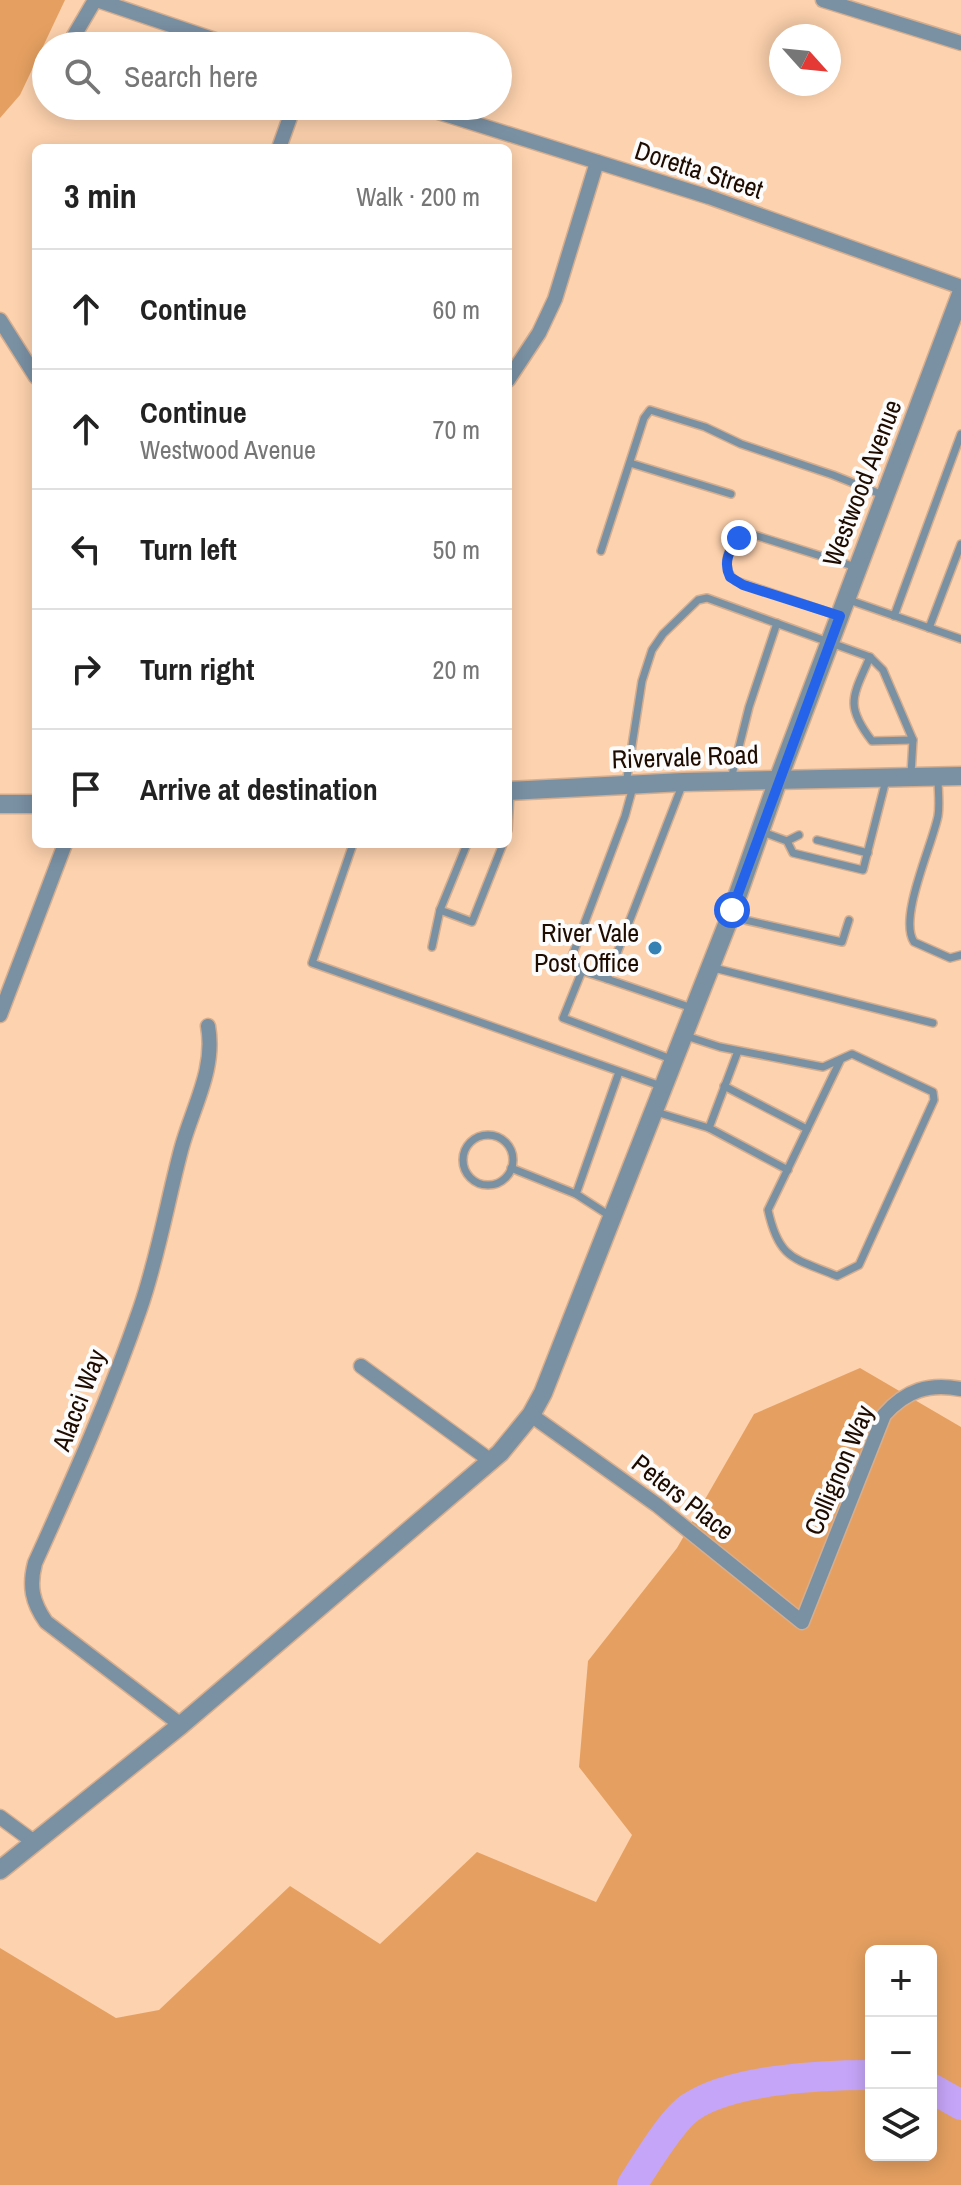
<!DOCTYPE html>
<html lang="en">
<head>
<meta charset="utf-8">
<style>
	:root { --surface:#fff; --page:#f2f2f2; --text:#222; --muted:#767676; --line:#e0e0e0 }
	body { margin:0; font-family:"Archivo Narrow",sans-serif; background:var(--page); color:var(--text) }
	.controls { position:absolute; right:24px; bottom:24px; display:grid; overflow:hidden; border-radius:12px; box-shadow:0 4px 20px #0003 }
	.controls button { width:72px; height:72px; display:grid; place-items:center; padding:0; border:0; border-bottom:2px solid var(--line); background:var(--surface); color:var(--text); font:40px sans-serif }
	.compass { position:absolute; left:769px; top:24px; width:72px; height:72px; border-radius:50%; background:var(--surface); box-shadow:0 4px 20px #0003; rotate:117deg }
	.stop { position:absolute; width:24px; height:24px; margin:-18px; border:6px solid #2563eb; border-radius:50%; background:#fff }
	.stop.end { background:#2563eb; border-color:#fff; box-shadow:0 2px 8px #0008 }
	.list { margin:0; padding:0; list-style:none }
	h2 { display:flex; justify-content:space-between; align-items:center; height:104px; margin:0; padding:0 32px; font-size:34px }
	h2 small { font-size:26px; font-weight:400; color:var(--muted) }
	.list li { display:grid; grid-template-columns:52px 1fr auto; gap:24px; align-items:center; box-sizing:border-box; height:120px; padding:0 32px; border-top:2px solid var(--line) }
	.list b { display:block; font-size:30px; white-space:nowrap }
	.list p { margin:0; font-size:26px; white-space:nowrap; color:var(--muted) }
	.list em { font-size:26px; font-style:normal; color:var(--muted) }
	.icon { flex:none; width:44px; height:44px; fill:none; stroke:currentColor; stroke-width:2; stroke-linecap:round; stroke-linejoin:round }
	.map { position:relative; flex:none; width:961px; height:2185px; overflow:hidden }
	.search { position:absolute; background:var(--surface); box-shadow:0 4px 20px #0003; left:32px; top:32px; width:480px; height:88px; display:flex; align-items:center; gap:20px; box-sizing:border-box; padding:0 28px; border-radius:44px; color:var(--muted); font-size:30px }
	.panel { position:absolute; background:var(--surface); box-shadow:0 4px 20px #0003; left:32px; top:144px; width:480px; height:704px; border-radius:12px }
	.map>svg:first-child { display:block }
	.green { fill:#e5a061; fill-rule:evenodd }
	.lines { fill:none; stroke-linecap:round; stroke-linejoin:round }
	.river { stroke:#c5a5f8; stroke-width:30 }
	.service-casing { stroke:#d5ae8f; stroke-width:10 }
	.minor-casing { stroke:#d5ae8f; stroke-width:17 }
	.tertiary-casing { stroke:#d5ae8f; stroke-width:21 }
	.service { stroke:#7a91a4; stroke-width:7 }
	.minor { stroke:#7a91a4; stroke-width:14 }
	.tertiary { stroke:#7a91a4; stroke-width:18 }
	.route { stroke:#2563eb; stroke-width:10 }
	.poi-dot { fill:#3581b4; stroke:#fcfcfc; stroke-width:3 }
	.labels { text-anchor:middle; stroke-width:8; stroke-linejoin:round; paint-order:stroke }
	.street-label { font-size:26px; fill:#1f0c00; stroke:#fcfcfc }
	.poi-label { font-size:26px; fill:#1f0c00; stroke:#fcfcfc; text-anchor:end }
</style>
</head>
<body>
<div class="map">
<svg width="961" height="2185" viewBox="0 0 961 2185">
	<rect width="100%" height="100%" fill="#fdd2ae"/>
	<g class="green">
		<path d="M0,0H65L20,95L0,118Z"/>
		<path d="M860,1368L961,1427V2185H0V1948L116,2018L159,2010L290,1886L380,1944L477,1852L596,1902L632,1835L579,1767L588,1661L677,1548L754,1414ZM871,1951H931V2155H871Z"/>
	</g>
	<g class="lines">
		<g class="river">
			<path d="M931,2088L961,2105"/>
			<path d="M632,2185C645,2165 672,2119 691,2107C733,2079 822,2075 871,2075"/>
		</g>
		<defs>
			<g id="service">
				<path d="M630,463L731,494"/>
				<path d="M601,551L644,418L650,410L705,427L741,444L833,475L883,495"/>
				<path d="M849,600L961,639"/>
				<path d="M839,616L736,581C717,568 730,536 751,534L856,567"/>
				<path d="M894,616L961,434"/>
				<path d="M929,628L961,544"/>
				<path d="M870,657C853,696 844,705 872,741L913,740"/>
				<path d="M938,778C938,791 940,804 938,816C932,846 898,918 914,942L950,958L961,955"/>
				<path d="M731,779L749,707L777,623"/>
				<path d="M626,784L642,681L652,650L663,634L698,600L707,598L870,657L883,670L913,740L911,774"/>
				<path d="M508,830L510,793"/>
				<path d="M760,831L787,841L793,853L863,870L886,780"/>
				<path d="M817,840L868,853"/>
				<path d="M787,841L799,835"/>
				<path d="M353,844L312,963L661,1086"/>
				<path d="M467,844L440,910L472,922L503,844"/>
				<path d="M732,917L842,942L849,920"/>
				<path d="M432,947L440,910"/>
				<path d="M710,967L933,1023"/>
				<path d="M582,971L571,959L625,816L633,787"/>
				<path d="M607,979L692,1008"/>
				<path d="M686,1036L720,1047L823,1067L852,1054L933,1092L934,1100L859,1265L837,1276C794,1258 779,1260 768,1210L840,1061"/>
				<path d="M671,1059L563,1018L582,971L607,979L683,783"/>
				<path d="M724,1086L807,1129"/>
				<path d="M656,1112L709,1128L788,1170"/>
				<path d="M709,1128L738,1051"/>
				<circle cx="488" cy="1160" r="25"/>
				<path d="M511,1168L576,1194L610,1216"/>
				<path d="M576,1194L619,1072"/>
			</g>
			<g id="minor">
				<path d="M97,0L233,46"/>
				<path d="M823,0L961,43"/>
				<path d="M68,46L95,0"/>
				<path d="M419,106L709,197L961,287"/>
				<path d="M279,148L294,106"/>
				<path d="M0,320L36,377"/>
				<path d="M508,380L539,333L555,299L597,162"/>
				<path d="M0,1015L65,844"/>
				<path d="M361,1366L491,1461"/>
				<path d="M531,1415L657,1505L802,1622L884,1415C906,1390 929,1383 961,1389"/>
				<path d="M181,1725L46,1622C32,1602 29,1586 35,1563C73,1479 110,1396 140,1309C158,1257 167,1203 181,1150C192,1108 216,1070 208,1026"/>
				<path d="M0,1817L34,1842"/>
			</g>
			<g id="tertiary">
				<path d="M508,791L683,782L961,776"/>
				<path d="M0,804H36"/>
				<path d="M0,1870L181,1725L500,1453L531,1415L543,1393L730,917L778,780L961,294"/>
			</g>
		</defs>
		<use href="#service" class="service-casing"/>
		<use href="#minor" class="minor-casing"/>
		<use href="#tertiary" class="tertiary-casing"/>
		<use href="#service" class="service"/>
		<use href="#minor" class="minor"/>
		<use href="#tertiary" class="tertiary"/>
	</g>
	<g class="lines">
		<path class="route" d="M732,910L840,616L743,585L730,577C723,562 729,550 739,538"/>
	</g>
	<circle class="poi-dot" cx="655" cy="948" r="8"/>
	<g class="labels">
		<g class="street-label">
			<text transform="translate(699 170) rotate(18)" y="9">Doretta Street</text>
			<text transform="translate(862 483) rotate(-69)" y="9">Westwood Avenue</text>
			<text transform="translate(685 757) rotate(-2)" y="9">Rivervale Road</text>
			<text transform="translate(79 1400) rotate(-69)" y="9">Alacci Way</text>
			<text transform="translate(839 1470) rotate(-67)" y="9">Collignon Way</text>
			<text transform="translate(683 1497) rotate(38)" y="9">Peters Place</text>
		</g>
		<g class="poi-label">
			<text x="639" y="942">River Vale<tspan x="639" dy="30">Post Office</tspan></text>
		</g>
	</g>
</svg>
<div class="controls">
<button>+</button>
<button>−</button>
<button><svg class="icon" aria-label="layers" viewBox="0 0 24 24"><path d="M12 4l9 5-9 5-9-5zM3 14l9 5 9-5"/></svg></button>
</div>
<svg class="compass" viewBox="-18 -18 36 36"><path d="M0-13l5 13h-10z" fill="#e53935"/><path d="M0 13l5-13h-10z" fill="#767676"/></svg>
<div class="stop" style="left:732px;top:910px"></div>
<div class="stop end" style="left:739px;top:538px"></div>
<div class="search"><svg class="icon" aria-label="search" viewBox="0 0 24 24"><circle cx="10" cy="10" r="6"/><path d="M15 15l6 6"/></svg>Search here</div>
<section class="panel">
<h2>3 min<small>Walk · 200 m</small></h2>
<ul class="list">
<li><svg class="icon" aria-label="ahead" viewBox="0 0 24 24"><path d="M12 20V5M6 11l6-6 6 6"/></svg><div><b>Continue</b></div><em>60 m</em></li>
<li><svg class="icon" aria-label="ahead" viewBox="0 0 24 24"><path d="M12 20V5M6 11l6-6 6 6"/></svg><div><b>Continue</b><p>Westwood Avenue</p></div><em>70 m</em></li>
<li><svg class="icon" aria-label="left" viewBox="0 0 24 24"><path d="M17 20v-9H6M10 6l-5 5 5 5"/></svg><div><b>Turn left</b></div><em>50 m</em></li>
<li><svg class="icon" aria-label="right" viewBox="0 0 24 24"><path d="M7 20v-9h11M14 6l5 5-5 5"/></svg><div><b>Turn right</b></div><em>20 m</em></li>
<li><svg class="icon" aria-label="arrive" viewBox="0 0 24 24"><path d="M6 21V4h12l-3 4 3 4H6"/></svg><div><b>Arrive at destination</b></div></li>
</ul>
</section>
</div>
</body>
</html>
